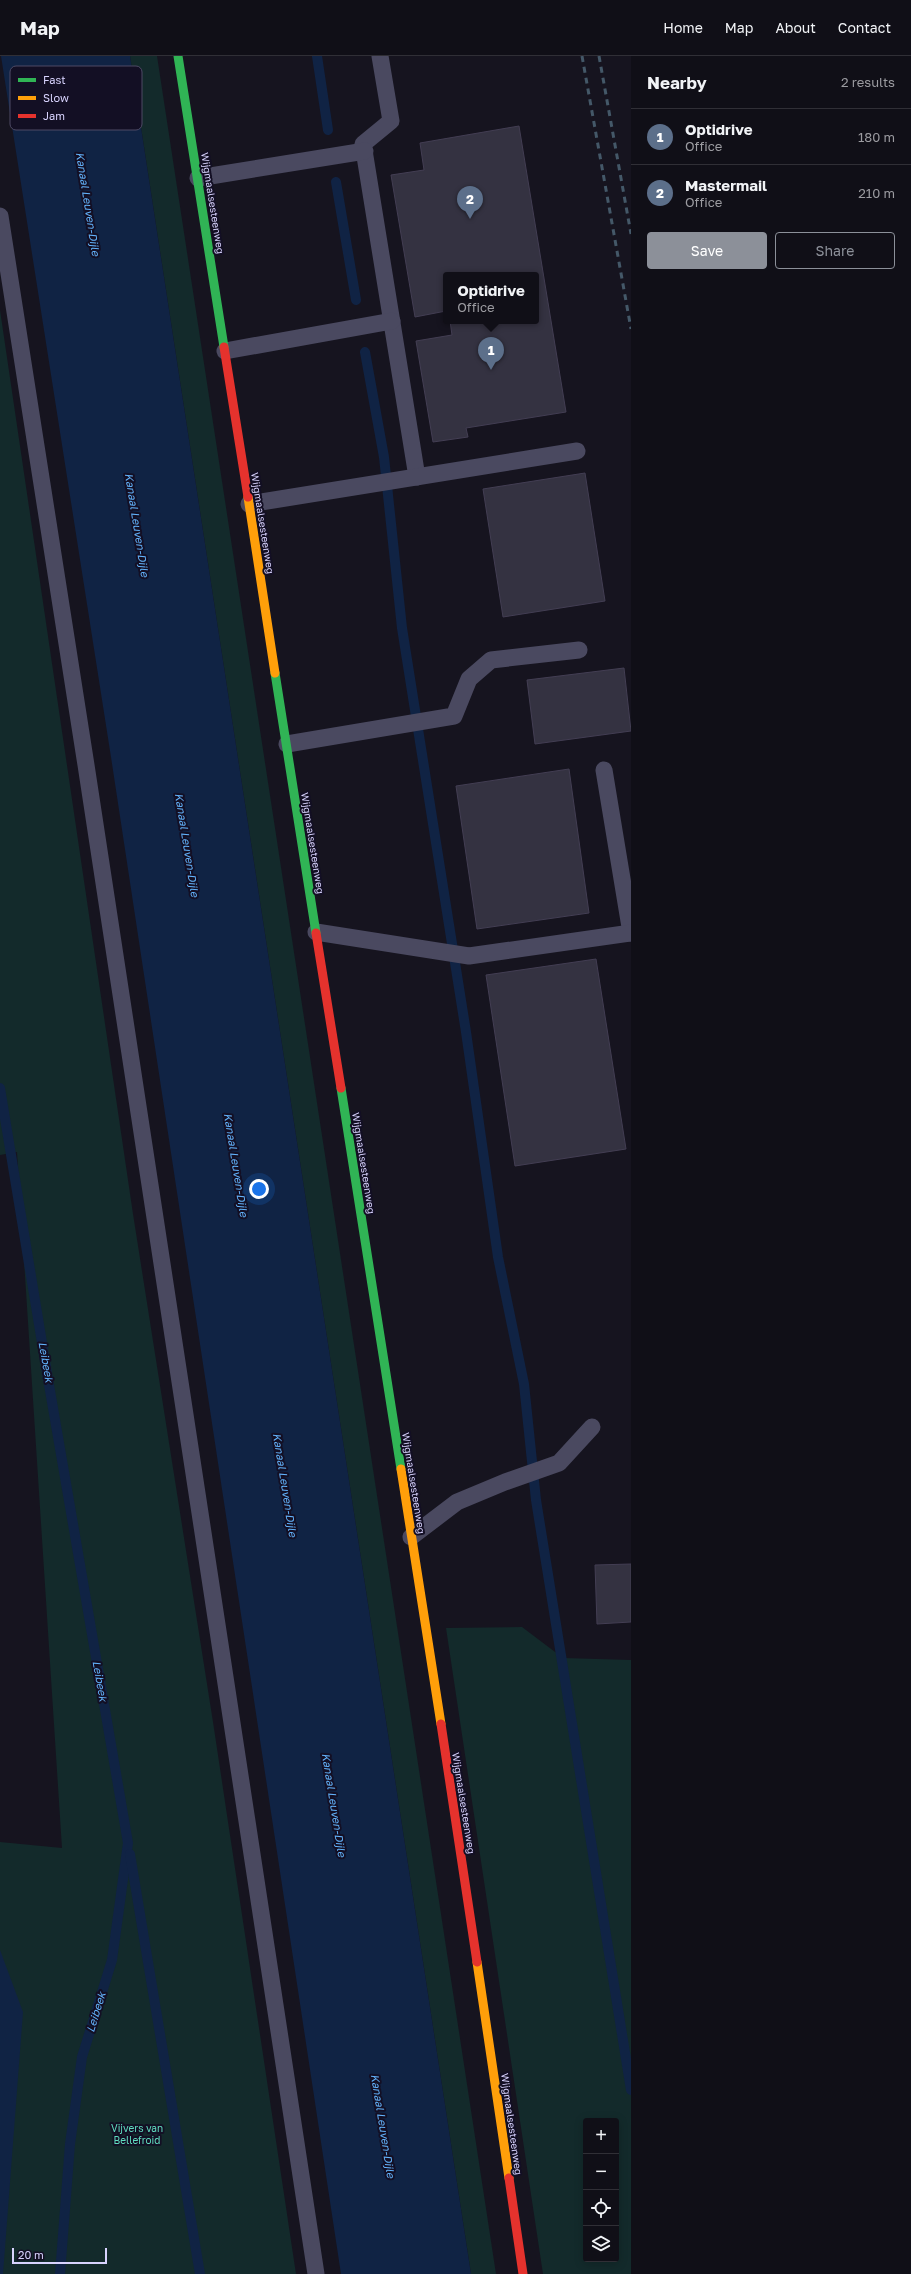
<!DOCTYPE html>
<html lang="en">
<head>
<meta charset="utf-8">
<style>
	:root { --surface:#100f17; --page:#191820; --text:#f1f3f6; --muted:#9c9ca1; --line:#302f36; --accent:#8c9099 }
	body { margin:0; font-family:"Golos Text",sans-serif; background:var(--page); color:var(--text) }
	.controls { position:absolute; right:12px; bottom:12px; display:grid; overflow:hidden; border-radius:4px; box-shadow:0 2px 10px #0003 }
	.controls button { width:36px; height:36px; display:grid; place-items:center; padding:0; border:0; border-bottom:1px solid var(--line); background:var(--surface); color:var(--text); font:20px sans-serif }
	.scale { position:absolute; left:12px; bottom:10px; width:95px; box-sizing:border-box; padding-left:4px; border:2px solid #d8d3fe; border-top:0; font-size:11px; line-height:14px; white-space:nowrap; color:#d8d3fe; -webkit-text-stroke:3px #130f24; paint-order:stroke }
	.you { position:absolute; left:259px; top:1133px; width:14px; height:14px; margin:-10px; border:3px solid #fff; border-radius:50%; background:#1a73e8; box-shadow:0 0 0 6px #1a73e833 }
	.badge { display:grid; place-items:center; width:26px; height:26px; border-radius:50%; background:var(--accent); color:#fff; font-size:13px; font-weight:700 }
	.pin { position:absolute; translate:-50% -33px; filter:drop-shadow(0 1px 2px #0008) }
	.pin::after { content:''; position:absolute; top:21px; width:14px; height:12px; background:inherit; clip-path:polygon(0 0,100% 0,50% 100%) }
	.popup { position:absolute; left:443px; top:216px; width:96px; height:52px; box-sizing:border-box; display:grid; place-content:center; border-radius:4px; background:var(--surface); filter:drop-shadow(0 1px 3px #0005); font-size:13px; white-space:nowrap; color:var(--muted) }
	.popup b { font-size:15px; color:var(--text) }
	.popup::after { content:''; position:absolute; left:50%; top:100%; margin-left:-8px; border:8px solid transparent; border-top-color:var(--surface) }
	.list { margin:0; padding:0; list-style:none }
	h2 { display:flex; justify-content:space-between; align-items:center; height:52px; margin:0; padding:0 16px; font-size:17px }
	h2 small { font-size:13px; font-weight:400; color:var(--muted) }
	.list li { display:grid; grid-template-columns:26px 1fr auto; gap:12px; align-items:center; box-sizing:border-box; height:56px; padding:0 16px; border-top:1px solid var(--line) }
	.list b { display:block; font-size:15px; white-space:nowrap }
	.list p { margin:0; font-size:13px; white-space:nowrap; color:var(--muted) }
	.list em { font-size:13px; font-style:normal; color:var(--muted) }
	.actions { display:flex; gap:8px; padding:12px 16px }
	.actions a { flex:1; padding:9px 0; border:1px solid var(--accent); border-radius:4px; text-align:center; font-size:14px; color:var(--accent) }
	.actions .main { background:var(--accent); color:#fff }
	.icon { flex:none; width:22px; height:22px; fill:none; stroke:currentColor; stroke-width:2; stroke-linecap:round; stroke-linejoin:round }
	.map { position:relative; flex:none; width:631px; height:2218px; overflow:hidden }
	header { display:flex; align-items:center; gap:24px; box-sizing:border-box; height:56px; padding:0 20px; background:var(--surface); border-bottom:1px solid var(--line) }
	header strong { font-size:19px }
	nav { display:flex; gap:22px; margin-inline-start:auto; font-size:14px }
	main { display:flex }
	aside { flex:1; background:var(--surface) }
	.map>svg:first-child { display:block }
	.green { fill:#132a2b; fill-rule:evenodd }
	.water { fill:#102344 }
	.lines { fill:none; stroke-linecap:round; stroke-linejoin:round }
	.stream { stroke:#102344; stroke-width:10 }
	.building { fill:#343241; stroke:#433e53 }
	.lane { stroke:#4a4960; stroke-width:17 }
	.fast { stroke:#30b455; stroke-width:9 }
	.slow { stroke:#ff9f0a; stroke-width:9 }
	.jam { stroke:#e5322d; stroke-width:9 }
	.rail { stroke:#445868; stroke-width:3; stroke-dasharray:6 5; stroke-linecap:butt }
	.labels { text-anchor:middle; stroke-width:4; stroke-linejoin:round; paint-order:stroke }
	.street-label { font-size:10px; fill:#d8d3fe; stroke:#130f24 }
	.park-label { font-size:10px; fill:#60ddc0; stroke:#130f24 }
	.water-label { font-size:11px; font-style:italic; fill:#63b3fc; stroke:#130f24 }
	.key { fill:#130f24; stroke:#4e4a65; stroke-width:1 }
	.key-label { font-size:11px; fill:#d8d3fe }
</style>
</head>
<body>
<header>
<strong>Map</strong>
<nav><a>Home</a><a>Map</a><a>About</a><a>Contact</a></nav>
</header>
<main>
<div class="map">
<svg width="631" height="2218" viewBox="0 0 631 2218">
	<rect width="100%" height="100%" fill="#16141f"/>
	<g class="green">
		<path d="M130,0H157L496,2218H471Z"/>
		<path d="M0,254L133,1158L213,1666L296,2218H0V1786L62,1792L17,1096L0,1099Z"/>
		<path d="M522,1571L563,1602L631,1604V2218H543L446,1572ZM586,2065H616V2203H586Z"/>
	</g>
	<g class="water">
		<path d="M1,0H130L471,2218H341L111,701Z"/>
		<path d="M0,1894L23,1956L3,2218H0Z"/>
	</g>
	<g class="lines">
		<g class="stream">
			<path d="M317,0L328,74"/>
			<path d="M336,126L356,244"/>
			<path d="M365,296L384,401L402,572L466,976L498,1201L524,1328L536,1444L631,2034"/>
			<path d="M0,1032L48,1323L128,1787L112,1904L82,2001L70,2088L60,2218"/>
			<path d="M130,1798L200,2218"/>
		</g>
	</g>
	<g class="building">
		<path d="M519,70L566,356L466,372L468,381L433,386L416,285L452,279L450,265H536V219H446V255L415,261L391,119L424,114L420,87Z"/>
		<path d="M585,417L605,545L503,561L483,433Z"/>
		<path d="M624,612L631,675L535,688L527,624Z"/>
		<path d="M569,713L589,857L477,873L456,730Z"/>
		<path d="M596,903L626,1093L515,1110L486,919Z"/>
		<path d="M631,1508V1566L597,1568L595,1509Z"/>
	</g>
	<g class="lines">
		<g class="lane">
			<path d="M380,0L391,65L363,88L417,421"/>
			<path d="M198,122L365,95"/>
			<path d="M0,160L86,709L316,2218"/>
			<path d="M225,295L392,265"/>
			<path d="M249,448L577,395"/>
			<path d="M287,688L454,660L469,623L491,604L579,594"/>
			<path d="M604,714L631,877"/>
			<path d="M316,876L469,900L631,877"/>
			<path d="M411,1481L457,1446L505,1426L559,1407L592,1371"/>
		</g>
		<g class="fast">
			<path d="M178,0L224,291"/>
			<path d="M275,617L316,877"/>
			<path d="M341,1032L401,1413"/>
		</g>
		<g class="slow">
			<path d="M248,441L275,617"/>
			<path d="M401,1413L441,1668"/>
			<path d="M477,1906L509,2122"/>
		</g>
		<g class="jam">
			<path d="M224,291L248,441"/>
			<path d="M316,877L341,1032"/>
			<path d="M441,1668L477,1906"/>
			<path d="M509,2122L523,2218"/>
		</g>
		<g class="rail">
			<path d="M582,0L631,273"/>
			<path d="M599,0L631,178"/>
		</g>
	</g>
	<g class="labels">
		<g class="street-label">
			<text transform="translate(213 147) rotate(81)" y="4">Wijgmaalsesteenweg</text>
			<text transform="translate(263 467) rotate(81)" y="4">Wijgmaalsesteenweg</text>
			<text transform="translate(313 787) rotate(81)" y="4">Wijgmaalsesteenweg</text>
			<text transform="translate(364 1107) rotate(81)" y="4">Wijgmaalsesteenweg</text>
			<text transform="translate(414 1427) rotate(81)" y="4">Wijgmaalsesteenweg</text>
			<text transform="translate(464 1747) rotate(81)" y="4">Wijgmaalsesteenweg</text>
			<text transform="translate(512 2068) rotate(82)" y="4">Wijgmaalsesteenweg</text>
		</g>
		<g class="park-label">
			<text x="137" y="2076">Vijvers van<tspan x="137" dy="12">Bellefroid</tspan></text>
		</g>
		<g class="water-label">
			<text transform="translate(88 148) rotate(81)" y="4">Kanaal Leuven-Dijle</text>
			<text transform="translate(137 469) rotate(81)" y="4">Kanaal Leuven-Dijle</text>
			<text transform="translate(187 789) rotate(81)" y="4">Kanaal Leuven-Dijle</text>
			<text transform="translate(236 1109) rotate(81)" y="4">Kanaal Leuven-Dijle</text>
			<text transform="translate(46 1306) rotate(80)" y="4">Leibeek</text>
			<text transform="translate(285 1429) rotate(81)" y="4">Kanaal Leuven-Dijle</text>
			<text transform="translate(100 1625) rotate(80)" y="4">Leibeek</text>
			<text transform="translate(334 1749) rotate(81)" y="4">Kanaal Leuven-Dijle</text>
			<text transform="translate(96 1956) rotate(-73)" y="4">Leibeek</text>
			<text transform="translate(383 2070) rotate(81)" y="4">Kanaal Leuven-Dijle</text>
		</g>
	</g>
	<rect x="10" y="10" width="132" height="64" rx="6" class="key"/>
	<rect x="18" y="22" width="18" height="4" fill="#30b455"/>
	<rect x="18" y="40" width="18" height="4" fill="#ff9f0a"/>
	<rect x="18" y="58" width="18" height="4" fill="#e5322d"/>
	<g class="key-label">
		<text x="43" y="28">Fast</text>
		<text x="43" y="46">Slow</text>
		<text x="43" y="64">Jam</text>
	</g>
</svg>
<div class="controls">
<button>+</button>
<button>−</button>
<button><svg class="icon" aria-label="locate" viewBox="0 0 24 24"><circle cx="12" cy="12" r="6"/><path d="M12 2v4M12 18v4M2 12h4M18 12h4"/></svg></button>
<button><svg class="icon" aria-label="layers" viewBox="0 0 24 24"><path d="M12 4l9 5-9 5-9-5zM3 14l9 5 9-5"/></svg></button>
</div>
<div class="scale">20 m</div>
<div class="you"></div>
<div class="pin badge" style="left:491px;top:314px;background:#5c6f8a">1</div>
<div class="popup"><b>Optidrive</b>Office</div>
<div class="pin badge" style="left:470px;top:163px;background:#5c6f8a">2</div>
</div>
<aside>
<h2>Nearby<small>2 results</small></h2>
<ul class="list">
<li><span class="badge" style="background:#5c6f8a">1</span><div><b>Optidrive</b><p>Office</p></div><em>180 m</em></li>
<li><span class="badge" style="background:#5c6f8a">2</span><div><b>Mastermail</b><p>Office</p></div><em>210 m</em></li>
</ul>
<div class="actions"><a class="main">Save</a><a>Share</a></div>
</aside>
</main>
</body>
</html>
